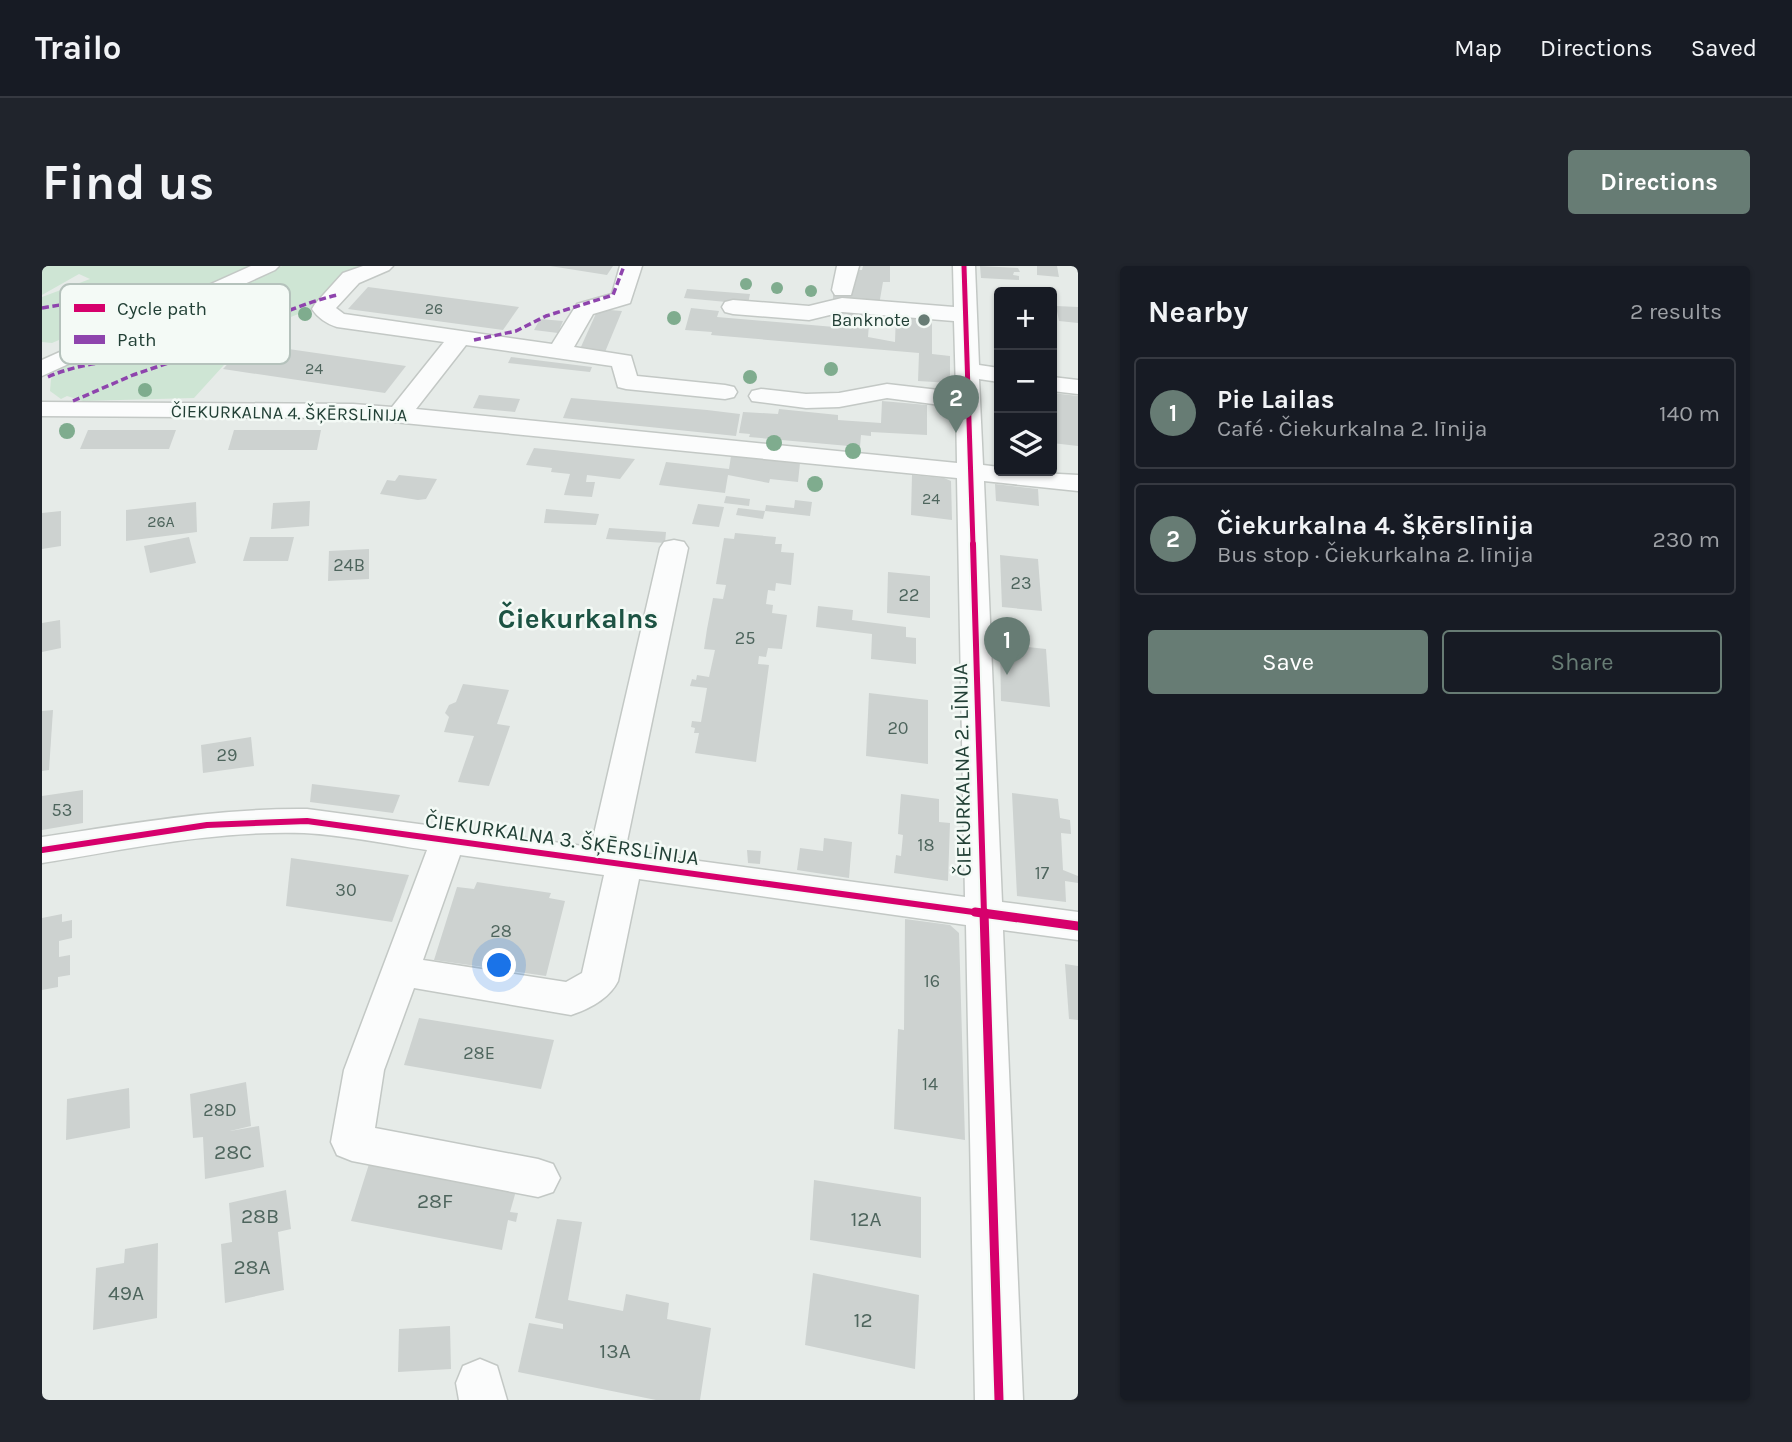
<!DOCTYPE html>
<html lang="en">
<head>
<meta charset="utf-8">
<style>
	:root { --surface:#171b24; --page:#20242c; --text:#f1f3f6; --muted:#9ea1a6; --line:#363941; --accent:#677c74 }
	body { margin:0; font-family:Karla,sans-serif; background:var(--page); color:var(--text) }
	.controls { position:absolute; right:21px; top:21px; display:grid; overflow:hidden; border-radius:7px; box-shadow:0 2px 5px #0004 }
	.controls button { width:63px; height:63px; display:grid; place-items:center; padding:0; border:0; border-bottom:2px solid var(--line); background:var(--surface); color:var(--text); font:35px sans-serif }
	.you { position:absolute; left:458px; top:700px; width:24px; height:24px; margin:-18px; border:5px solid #fff; border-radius:50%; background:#1a73e8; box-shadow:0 0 0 10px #1a73e833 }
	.badge { display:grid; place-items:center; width:46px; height:46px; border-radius:50%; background:var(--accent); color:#fff; font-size:23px; font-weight:700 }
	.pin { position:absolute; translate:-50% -58px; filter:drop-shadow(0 2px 4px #0008) }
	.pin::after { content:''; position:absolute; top:37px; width:24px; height:21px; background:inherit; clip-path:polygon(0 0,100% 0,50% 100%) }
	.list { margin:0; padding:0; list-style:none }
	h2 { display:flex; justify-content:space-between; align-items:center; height:91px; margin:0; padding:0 28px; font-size:30px }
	h2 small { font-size:23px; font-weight:400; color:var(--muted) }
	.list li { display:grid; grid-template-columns:46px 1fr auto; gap:21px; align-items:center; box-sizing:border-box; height:112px; margin:0 14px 14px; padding:0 14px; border:2px solid var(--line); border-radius:7px }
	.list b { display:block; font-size:26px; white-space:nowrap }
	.list p { margin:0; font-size:23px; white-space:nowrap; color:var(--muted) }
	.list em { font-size:23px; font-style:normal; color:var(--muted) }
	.actions { display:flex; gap:14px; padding:21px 28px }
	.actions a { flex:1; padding:16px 0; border:2px solid var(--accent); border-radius:7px; text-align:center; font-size:24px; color:var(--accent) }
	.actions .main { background:var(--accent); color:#fff }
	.icon { flex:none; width:38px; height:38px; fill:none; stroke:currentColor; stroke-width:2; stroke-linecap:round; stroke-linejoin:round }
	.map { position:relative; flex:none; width:1036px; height:1134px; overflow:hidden; border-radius:7px }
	header { display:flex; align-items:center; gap:42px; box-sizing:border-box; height:98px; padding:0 35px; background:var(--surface); border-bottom:2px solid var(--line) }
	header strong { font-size:33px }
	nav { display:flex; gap:38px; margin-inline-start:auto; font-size:24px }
	.intro { display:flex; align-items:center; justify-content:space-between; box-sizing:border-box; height:168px; padding:0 42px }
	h1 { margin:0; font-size:49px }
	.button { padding:18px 32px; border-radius:7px; background:var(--accent); color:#fff; font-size:24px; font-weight:700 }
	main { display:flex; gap:42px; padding:0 42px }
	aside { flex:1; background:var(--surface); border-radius:7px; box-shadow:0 2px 5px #0004 }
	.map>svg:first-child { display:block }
	.green { fill:#cee5d4 }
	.building { fill:#cdd2d0 }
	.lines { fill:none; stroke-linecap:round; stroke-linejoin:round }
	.minor-casing { stroke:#c3c8c5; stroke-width:3 }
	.minor { fill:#fbfcfc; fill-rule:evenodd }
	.quiet { stroke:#8e44ad; stroke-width:3.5; stroke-dasharray:7 3.5; stroke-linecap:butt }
	.cycleway-far2-casing { stroke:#f4faf6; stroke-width:8 }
	.cycleway-far1-casing { stroke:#f4faf6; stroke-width:10 }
	.cycleway-casing { stroke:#f4faf6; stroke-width:13 }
	.cycleway-far2 { stroke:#d6006c; stroke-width:5 }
	.cycleway-far1 { stroke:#d6006c; stroke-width:6 }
	.cycleway { stroke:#d6006c; stroke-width:9 }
	.tree { fill:#7fac8e }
	.poi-dot { fill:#677c74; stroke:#f4faf6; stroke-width:2.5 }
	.labels { text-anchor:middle; stroke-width:5; stroke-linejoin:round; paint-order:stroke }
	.far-number-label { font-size:16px; fill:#4e655d }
	.far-poi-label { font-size:18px; fill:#224036; stroke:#f4faf6; text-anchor:end }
	.far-street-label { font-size:18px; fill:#224036; stroke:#f4faf6 }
	.number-label { font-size:18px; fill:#4e655d }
	.street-label { font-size:21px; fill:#224036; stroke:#f4faf6 }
	.near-number-label { font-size:21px; fill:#4e655d }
	.district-label { font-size:28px; font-weight:bold; fill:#1c5343; stroke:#f4faf6 }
	.key { fill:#f4faf6; stroke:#b5c2bc; stroke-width:2 }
	.key-label { font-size:19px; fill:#224036 }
</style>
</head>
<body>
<header>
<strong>Trailo</strong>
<nav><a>Map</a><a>Directions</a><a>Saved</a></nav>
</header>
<div class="intro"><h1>Find us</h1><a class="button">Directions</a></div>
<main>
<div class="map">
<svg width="1036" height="1134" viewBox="0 0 1036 1134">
	<rect width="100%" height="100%" fill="#e6ebe8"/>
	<g class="green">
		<path d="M0,0H208L113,41L76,26L100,38L10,77L0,76V31L48,13L37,8L0,29Z"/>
		<path d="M240,0H327L304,9L287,23L276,40L212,66L152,132L41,135L25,130L19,133L8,125L9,113L14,104Z"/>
	</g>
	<g class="building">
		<path d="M508,0H571L565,9Z"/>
		<path d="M821,0H848V16H841L837,39L791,35V27L808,28L811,4H820Z"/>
		<path d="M938,0L976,2L978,6H972L971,9L977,10V14L939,12Z"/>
		<path d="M995,0H1015L1017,11L995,9Z"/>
		<path d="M326,21L477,41L461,64L306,43Z"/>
		<path d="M645,23L708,28L706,38L642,32Z"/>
		<path d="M1014,40L1036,41V57L1017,55Z"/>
		<path d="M649,42L677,45L675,51L804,62L806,43L828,45L826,71L853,76L854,47L890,50V88L908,90V117L876,115L877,87L669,69L670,66L643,64Z"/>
		<path d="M556,43L580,45L563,86L538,83Z"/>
		<path d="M498,53L521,55L516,67L492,64Z"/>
		<path d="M205,77L364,100L343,127L181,103Z"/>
		<path d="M469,91L550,101L548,106L466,97Z"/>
		<path d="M1010,127L1036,130V180L1010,177Z"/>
		<path d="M437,129L478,133L473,146L431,142Z"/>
		<path d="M529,132L665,144L698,148L694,170L521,152Z"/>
		<path d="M840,135L885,139V169L829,166V170L819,169L818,181L707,171L708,168L697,167L701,146L736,148L737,143L796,149V154L839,157Z"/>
		<path d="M46,164H134L127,183H38Z"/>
		<path d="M192,164H279L275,184H186Z"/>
		<path d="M492,182L512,184L593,193L578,213L545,209L544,216H553L550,231L522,229L528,208L509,206L510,202L484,199Z"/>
		<path d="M689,190L758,197L756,216L728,213L727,217L686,209L683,227L617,219L624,196L687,203Z"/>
		<path d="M357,209L395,213L384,233L376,234L338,228L345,214L353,215Z"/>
		<path d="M870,209L902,212L909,215L910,254L869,249Z"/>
		<path d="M953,218L996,223L997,240L954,235Z"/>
		<path d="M684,230L708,233L707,240L682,237Z"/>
		<path d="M753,234L770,236L768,250L723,245L724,239L752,242Z"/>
		<path d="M268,235L267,260L229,263L231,237Z"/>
		<path d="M154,236L155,266L84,275V244Z"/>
		<path d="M656,238L682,241L677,261L650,258Z"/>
		<path d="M696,242L723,245L721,253L694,249Z"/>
		<path d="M504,243L557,248L554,259L502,257Z"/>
		<path d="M19,245V280L0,283V247Z"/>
		<path d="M567,262L624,266L623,277L564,273Z"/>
		<path d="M693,267L734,271L733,278H740L739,286L752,287L749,319L734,317L733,325L726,324L724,338L731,339L730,347L745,349L740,383L726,382L724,391L717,390L716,398L727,399L714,496L653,487L657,467H652L653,462L649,461L650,455L659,456L665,422L648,420L650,413L654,414L655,409L667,411L673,384L662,383L665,363L671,332L681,333L684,319L674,318L682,272L692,273Z"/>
		<path d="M147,271L154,297L108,307L102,280Z"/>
		<path d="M208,271H252L246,295H201Z"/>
		<path d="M327,283V313L286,315L287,285Z"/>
		<path d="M958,289L996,293L1000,345L960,341Z"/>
		<path d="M846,306L888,310V352L845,347Z"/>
		<path d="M776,340L811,344L810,354L864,361V371L874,372V398L829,393L830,368L774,361Z"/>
		<path d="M18,354L19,382L0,386V357Z"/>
		<path d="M958,378L1004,383L1008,441L959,435Z"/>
		<path d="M421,418L467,424L455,458L468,460L447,520L416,516L432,470L402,466L407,451L403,447L407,439L414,436Z"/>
		<path d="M827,427L886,434V498L824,490Z"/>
		<path d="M11,444L7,504L0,505V445Z"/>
		<path d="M209,471L212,500L161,507L159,479Z"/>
		<path d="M270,518L358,529L351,547L268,536Z"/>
		<path d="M41,524V557L0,564V530Z"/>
		<path d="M970,527L1016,533L1018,552L1028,554L1029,568L1019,567L1021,604L1036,610V617L1023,615L1024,636L975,630Z"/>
		<path d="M859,528L897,533V556L908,557L906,615L852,607L854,589L859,590L861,569L856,568Z"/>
		<path d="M782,572L810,576L807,612L755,604L758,582L781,585Z"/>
		<path d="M705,584L719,585L718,598L706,597Z"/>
		<path d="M249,592L367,609L350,656L244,640Z"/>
		<path d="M435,616L509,627L507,632L523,635L504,710L392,694L415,621L432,623Z"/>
		<path d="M20,648V656L30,654V672L17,675V691L28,689V709L16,711V721L0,724V652Z"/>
		<path d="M863,653L908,659L917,667L923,874L852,863L856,763L862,764Z"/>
		<path d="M1023,698L1036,700V754L1027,753Z"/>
		<path d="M377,752L512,774L499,823L362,799Z"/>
		<path d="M204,816L209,860L188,865L217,860L222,901L163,913L161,871L151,872L148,828Z"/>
		<path d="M87,822L88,862L24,874L25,833Z"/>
		<path d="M327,898L474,925L468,946L476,947L474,956L466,954L460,984L309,955Z"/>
		<path d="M772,914L879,931V992L768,974Z"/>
		<path d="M244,924L249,963L236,966L242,1024L183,1037L179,978L190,976L187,937Z"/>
		<path d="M515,953L540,956L526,1034L581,1045L584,1028L627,1037L625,1053L669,1062L658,1134H614L476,1106L487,1057L521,1063V1058L493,1052Z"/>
		<path d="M116,977L115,1052L51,1064L54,1002L82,997L83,983Z"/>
		<path d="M771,1007L877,1029L873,1103L763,1079Z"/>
		<path d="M408,1060L409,1103L356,1106L357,1063Z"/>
	</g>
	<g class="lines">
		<defs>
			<g id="minor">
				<path d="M209,0H237L233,4L0,110V94Z"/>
				<path d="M321,0H351L347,4L317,17L294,42L302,48L510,78L535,38L570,28L578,0H600L588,37L551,48L532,81L589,90L595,110L683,119L692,121L695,126L692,131L683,133L584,123L576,121L570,100L424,79L374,143L915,197L914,141L845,132L797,141L764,142L710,135L707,130L710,125L719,123L764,128L797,127L845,118L914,126L912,55L800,46L767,54L691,48L683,46L680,41L683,36L691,34L767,40L800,32L912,41L911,0H933L937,99L957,102V116L937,113L941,199L957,201V205L1036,209V225L942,215L960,636L1036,646V674L961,664L981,1134H933L924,659L597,613L576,715C567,733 547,743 529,749L372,722L342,804L333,862L496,893L511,898L518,912L511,926L496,931L310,895L295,889L289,876L302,804L385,584C344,578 302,569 262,567C174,564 86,583 0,597V571C88,558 175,542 265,543L549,581L618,282L622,276L632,274L642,276L646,282L583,585L923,631L915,212L311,152L0,150V136L311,138L350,141L402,76L295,61C285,58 276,52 270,43L273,38L301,7ZM418,589L562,609L540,707L524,716L381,694Z"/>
				<path d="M795,0H817L809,29H793L790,24Z"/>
				<path d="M1010,111L1036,114V128L1010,125Z"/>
				<path d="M438,1093L455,1100L465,1134H417L414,1117L421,1100Z"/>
			</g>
		</defs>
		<use href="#minor" class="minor-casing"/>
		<use href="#minor" class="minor"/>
		<g class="quiet">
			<path d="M0,42L66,31"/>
			<path d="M432,74L474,65L504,50L571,29L582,0"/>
			<path d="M6,111C52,90 106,97 154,81C202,66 245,41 295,29"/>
			<path d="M31,135L91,109L135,94L149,84"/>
		</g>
		<defs>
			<path id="cycleway-far2" d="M922,0L931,279"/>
			<g id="cycleway-far1">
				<path d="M931,278L942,648"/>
				<path d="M0,584L165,559L265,555L946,648"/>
			</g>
			<g id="cycleway">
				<path d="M933,646L1036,660"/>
				<path d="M942,646L957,1134"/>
			</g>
		</defs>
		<use href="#cycleway-far2" class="cycleway-far2-casing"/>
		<use href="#cycleway-far1" class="cycleway-far1-casing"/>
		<use href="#cycleway" class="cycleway-casing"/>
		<use href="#cycleway-far2" class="cycleway-far2"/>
		<use href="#cycleway-far1" class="cycleway-far1"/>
		<use href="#cycleway" class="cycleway"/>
	</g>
	<g class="tree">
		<circle cx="704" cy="18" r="6"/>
		<circle cx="735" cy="22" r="6"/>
		<circle cx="769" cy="25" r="6"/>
		<circle cx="263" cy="48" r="7"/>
		<circle cx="632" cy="52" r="7"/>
		<circle cx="789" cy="103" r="7"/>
		<circle cx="708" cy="111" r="7"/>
		<circle cx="103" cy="124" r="7"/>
		<circle cx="25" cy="165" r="8"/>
		<circle cx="732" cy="177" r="8"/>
		<circle cx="811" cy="185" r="8"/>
		<circle cx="773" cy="218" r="8"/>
	</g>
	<circle class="poi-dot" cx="882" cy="54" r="7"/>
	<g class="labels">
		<g class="far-number-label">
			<text x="392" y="48">26</text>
			<text x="272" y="108">24</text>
			<text x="889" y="238">24</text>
			<text x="119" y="261">26A</text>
		</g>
		<g class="far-poi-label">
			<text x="868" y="60">Banknote</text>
		</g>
		<g class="far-street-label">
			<text transform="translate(247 147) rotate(1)" y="6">ČIEKURKALNA 4. ŠĶĒRSLĪNIJA</text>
		</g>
		<g class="number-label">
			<text x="307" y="305">24B</text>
			<text x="979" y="323">23</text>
			<text x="867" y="335">22</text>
			<text x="703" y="378">25</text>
			<text x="856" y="468">20</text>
			<text x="185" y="495">29</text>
			<text x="20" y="550">53</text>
			<text x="884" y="585">18</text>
			<text x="1000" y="613">17</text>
			<text x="304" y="630">30</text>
			<text x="459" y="671">28</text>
			<text x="890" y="721">16</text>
			<text x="437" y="793">28E</text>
			<text x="888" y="824">14</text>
			<text x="178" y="850">28D</text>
		</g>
		<g class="street-label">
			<text transform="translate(920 504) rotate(-91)" y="7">ČIEKURKALNA 2. LĪNIJA</text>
			<text transform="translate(520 573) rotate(8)" y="7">ČIEKURKALNA 3. ŠĶĒRSLĪNIJA</text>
		</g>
		<g class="near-number-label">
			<text x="191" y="893">28C</text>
			<text x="393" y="942">28F</text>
			<text x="218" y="957">28B</text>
			<text x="824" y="960">12A</text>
			<text x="210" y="1008">28A</text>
			<text x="84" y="1034">49A</text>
			<text x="821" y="1061">12</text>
			<text x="573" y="1092">13A</text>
		</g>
		<g class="district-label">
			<text x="536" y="362">Čiekurkalns</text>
		</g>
	</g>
	<rect x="18" y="18" width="230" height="80" rx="10" class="key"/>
	<rect x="32" y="38" width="31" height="8" fill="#d6006c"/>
	<rect x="32" y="69" width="31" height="9" fill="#8e44ad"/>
	<g class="key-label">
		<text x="75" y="49">Cycle path</text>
		<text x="75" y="80">Path</text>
	</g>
</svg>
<div class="controls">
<button>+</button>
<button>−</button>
<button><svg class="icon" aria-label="layers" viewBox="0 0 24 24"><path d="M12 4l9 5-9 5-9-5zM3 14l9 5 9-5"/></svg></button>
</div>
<div class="you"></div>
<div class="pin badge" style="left:965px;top:409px">1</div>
<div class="pin badge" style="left:914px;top:167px">2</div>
</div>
<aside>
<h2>Nearby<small>2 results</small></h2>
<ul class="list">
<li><span class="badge">1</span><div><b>Pie Lailas</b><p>Café · Čiekurkalna 2. līnija</p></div><em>140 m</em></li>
<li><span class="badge">2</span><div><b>Čiekurkalna 4. šķērslīnija</b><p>Bus stop · Čiekurkalna 2. līnija</p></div><em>230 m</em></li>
</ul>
<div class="actions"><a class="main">Save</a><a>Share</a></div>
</aside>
</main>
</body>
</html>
